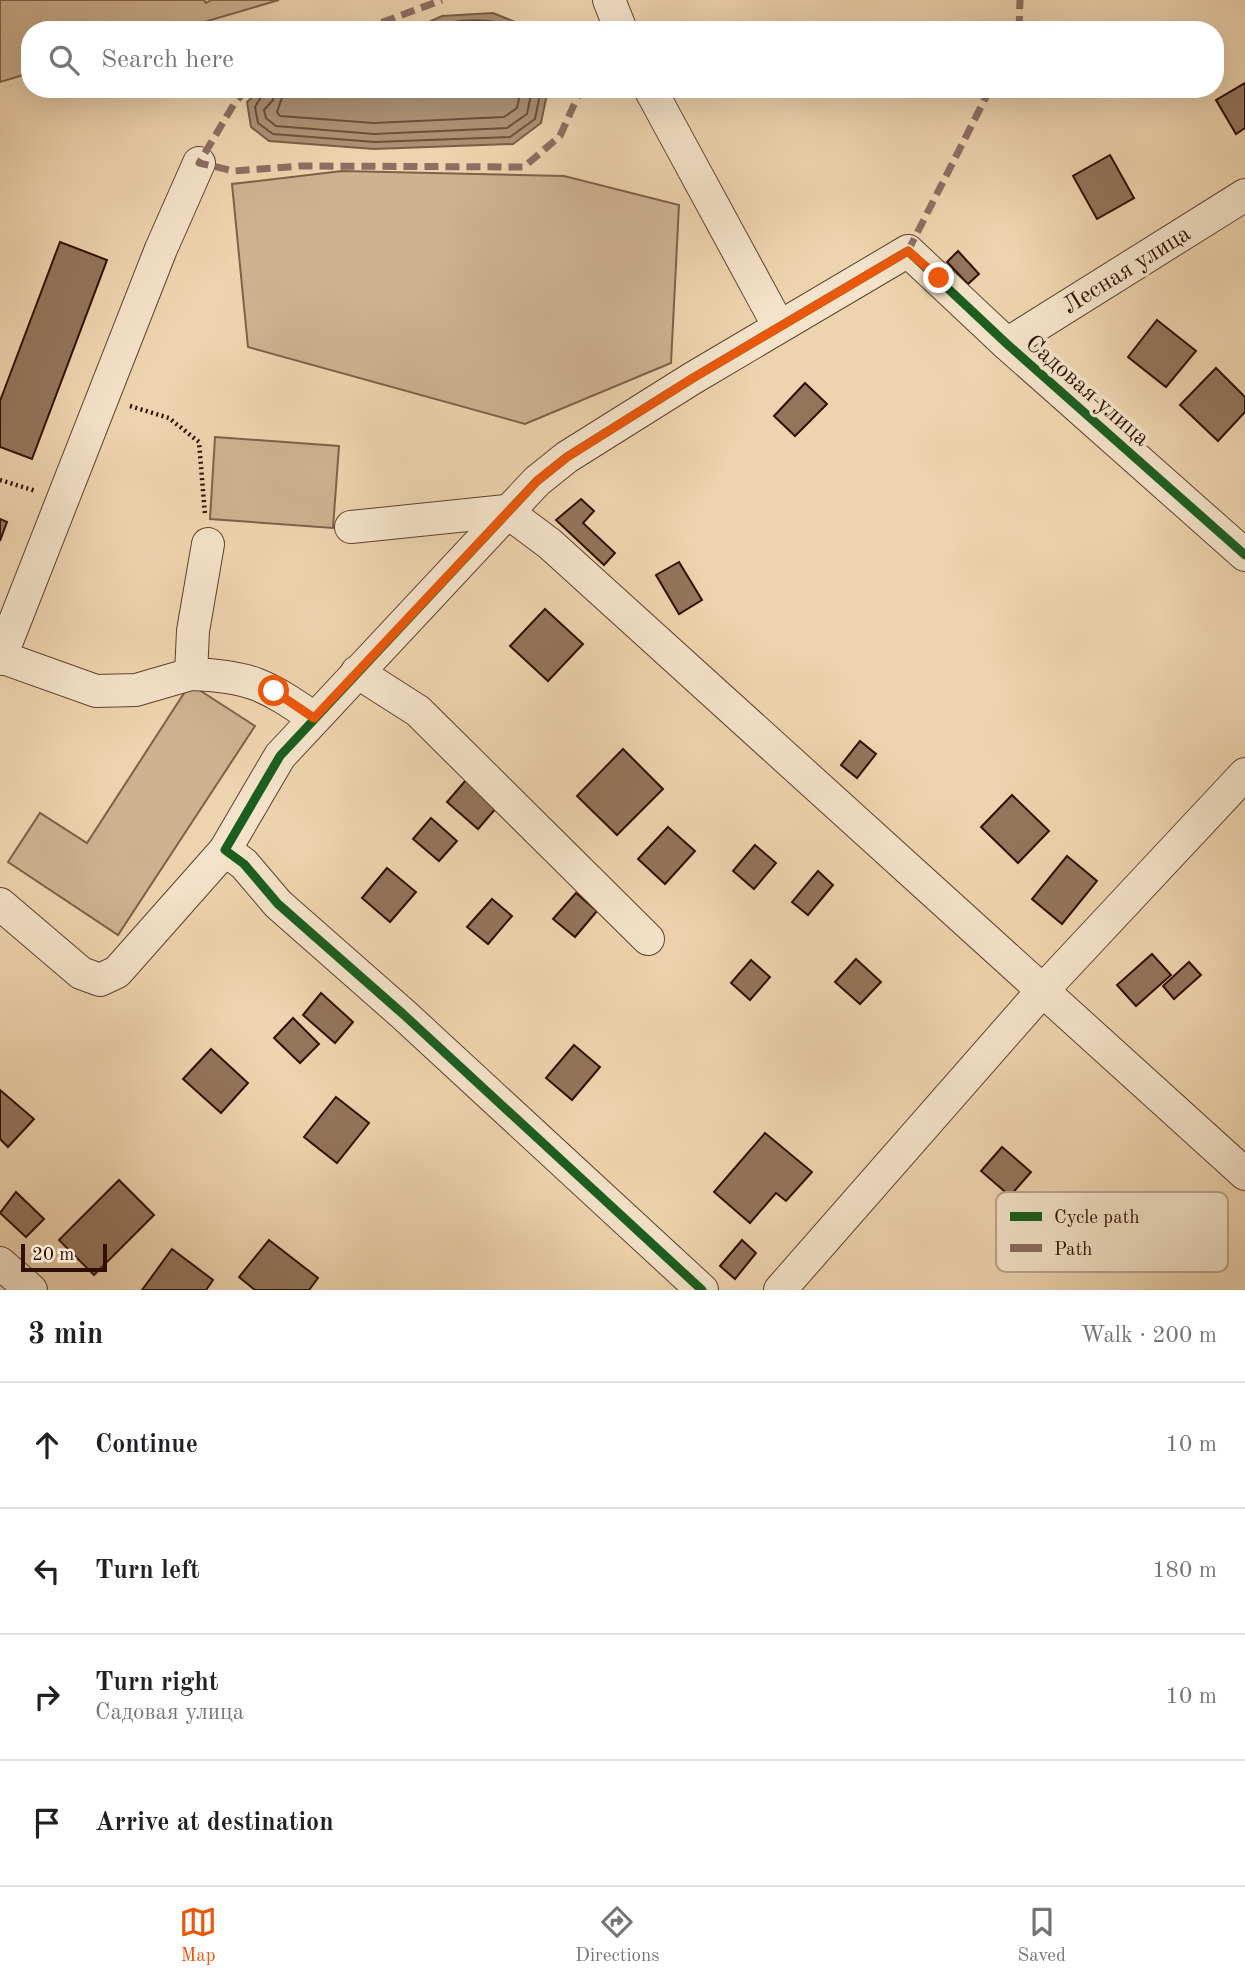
<!DOCTYPE html>
<html lang="en">
<head>
<meta charset="utf-8">
<style>
	:root { --surface:#fff; --page:#f6f6f6; --text:#202124; --muted:#757577; --line:#e0e0e0; --accent:#ea580c }
	body { margin:0; font-family:"Old Standard TT",serif; background:var(--page); color:var(--text) }
	.scale { position:absolute; left:21px; bottom:18px; width:86px; box-sizing:border-box; padding-left:7px; border:4px solid #300f03; border-top:0; font-size:19px; line-height:24px; white-space:nowrap; color:#300f03; -webkit-text-stroke:5px #f4e3ca; paint-order:stroke }
	.stop { position:absolute; width:21px; height:21px; margin:-16px; border:5px solid #ea580c; border-radius:50%; background:#fff }
	.stop.end { background:#ea580c; border-color:#fff; box-shadow:0 2px 7px #0008 }
	.list { margin:0; padding:0; list-style:none }
	h2 { display:flex; justify-content:space-between; align-items:center; height:91px; margin:0; padding:0 28px; font-size:30px }
	h2 small { font-size:23px; font-weight:400; color:var(--muted) }
	.list li { display:grid; grid-template-columns:46px 1fr auto; gap:21px; align-items:center; box-sizing:border-box; height:126px; padding:0 28px; border-top:2px solid var(--line) }
	.list b { display:block; font-size:26px; white-space:nowrap }
	.list p { margin:0; font-size:23px; white-space:nowrap; color:var(--muted) }
	.list em { font-size:23px; font-style:normal; color:var(--muted) }
	.icon { flex:none; width:38px; height:38px; fill:none; stroke:currentColor; stroke-width:2; stroke-linecap:round; stroke-linejoin:round }
	.map { position:relative; flex:none; width:1245px; height:1290px; overflow:hidden }
	.search { position:absolute; background:var(--surface); box-shadow:0 7px 28px #0002; left:21px; right:21px; top:21px; height:77px; display:flex; align-items:center; gap:18px; box-sizing:border-box; padding:0 24px; border-radius:28px; color:var(--muted); font-size:26px }
	.sheet { height:595px; background:var(--surface) }
	nav { display:flex; justify-content:space-around; align-items:center; box-sizing:border-box; height:98px; border-top:2px solid var(--line); background:var(--surface); font-size:19px; color:var(--muted) }
	nav a { display:grid; justify-items:center; gap:4px }
	nav .on { color:var(--accent) }
	.map>svg:first-child { display:block }
	.green { fill:#ceb391; stroke:#7f614a; stroke-width:2 }
	.water { fill:#ad9174; stroke:#7b5d47; stroke-width:2 }
	.lines { fill:none; stroke-linecap:round; stroke-linejoin:round }
	.shore { stroke:#6e503c; stroke-width:2 }
	.building { fill:#93755c; stroke:#300f03; stroke-width:2 }
	.minor-casing { stroke:#60402e; stroke-width:34 }
	.path { stroke:#300f03; stroke-width:4.5; stroke-dasharray:2 3.5; stroke-linecap:butt }
	.minor { stroke:#f4e3ca; stroke-width:32 }
	.quiet { stroke:#8d6e63; stroke-width:7; stroke-dasharray:14 7; stroke-linecap:butt }
	.cycleway-casing { stroke:#f4e3ca; stroke-width:13 }
	.cycleway { stroke:#1b5e20; stroke-width:9 }
	.route { stroke:#ea580c; stroke-width:9 }
	.labels { text-anchor:middle; stroke-width:7; stroke-linejoin:round; paint-order:stroke }
	.street-label { font-size:24px; fill:#300f03; stroke:#f4e3ca }
	.key { fill:#f4e3ca; stroke:#b9a38e; stroke-width:2 }
	.key-label { font-size:19px; fill:#300f03 }
</style>
</head>
<body>
<div class="map">
<svg width="1245" height="1290" viewBox="0 0 1245 1290">
	<rect width="100%" height="100%" fill="#eed4ae"/>
	<filter id="stains"><feTurbulence type="fractalNoise" baseFrequency=".00286" numOctaves="4"/><feColorMatrix values="0 0 0 0 .2 0 0 0 0 .09 0 0 0 0 .02 0 0 0 .5 -.17"/></filter>
	<radialGradient id="worn" r=".72"><stop offset=".6" stop-color="#630" stop-opacity="0"/><stop offset="1" stop-color="#630" stop-opacity=".3"/></radialGradient>
	<g class="green">
		<path d="M0,0H204L206,3L211,0H279L177,30H30V73L0,82Z"/>
		<path d="M342,171L564,176L679,205L671,363L525,424L248,347L232,184Z"/>
		<path d="M215,437L339,446L333,528L210,519Z"/>
		<path d="M190,684L255,726L118,935L8,862L40,813L87,843Z"/>
	</g>
	<g class="water">
		<path d="M493,13L535,30H411L442,16Z"/>
		<path d="M262,89H548L541,123L513,144L374,149L269,141L251,127L247,102Z"/>
	</g>
	<g class="lines">
		<g class="shore">
			<path d="M428,30C455,17 494,17 521,30"/>
			<path d="M266,89L255,107L258,123L273,134L375,142L510,137L535,119L541,89"/>
			<path d="M275,89L273,100L264,110L266,118L276,126L374,134L507,128L527,114L532,89"/>
			<path d="M285,89L277,112L280,116L374,123L504,117L517,108L521,89"/>
		</g>
	</g>
	<g class="building">
		<path d="M1245,83V128L1236,134L1216,100Z"/>
		<path d="M1110,155L1134,198L1097,219L1073,176Z"/>
		<path d="M60,242L107,260L32,459L0,447V401Z"/>
		<path d="M958,251L979,274L968,284L947,262Z"/>
		<path d="M1157,320L1196,351L1166,387L1128,357Z"/>
		<path d="M1216,368L1245,397V412L1218,441L1180,405Z"/>
		<path d="M805,383L827,404L795,436L774,416Z"/>
		<path d="M581,499L594,511L583,523L615,553L604,565L556,520Z"/>
		<path d="M0,519L7,522L0,541Z"/>
		<path d="M679,562L702,600L679,614L656,575Z"/>
		<path d="M545,609L583,644L548,681L510,646Z"/>
		<path d="M860,741L876,754L857,778L841,765Z"/>
		<path d="M623,749L663,789L617,835L577,796Z"/>
		<path d="M466,780L497,807L478,829L447,802Z"/>
		<path d="M1012,795L1049,831L1018,863L981,827Z"/>
		<path d="M431,818L457,841L439,861L413,839Z"/>
		<path d="M668,827L695,851L665,884L638,859Z"/>
		<path d="M755,845L776,863L754,889L733,871Z"/>
		<path d="M1067,856L1097,881L1062,924L1032,899Z"/>
		<path d="M387,868L416,892L390,922L362,898Z"/>
		<path d="M818,871L833,885L808,915L792,902Z"/>
		<path d="M576,893L597,911L575,937L553,919Z"/>
		<path d="M492,899L512,916L488,944L467,927Z"/>
		<path d="M1152,954L1171,975L1136,1006L1117,985Z"/>
		<path d="M856,959L881,982L860,1004L835,982Z"/>
		<path d="M751,960L770,977L750,1000L731,983Z"/>
		<path d="M1189,962L1201,975L1174,999L1163,986Z"/>
		<path d="M321,993L353,1022L335,1043L303,1015Z"/>
		<path d="M293,1018L319,1044L300,1063L274,1038Z"/>
		<path d="M574,1045L600,1067L572,1100L546,1078Z"/>
		<path d="M211,1049L248,1083L221,1113L183,1079Z"/>
		<path d="M0,1090L34,1119L8,1147L0,1139Z"/>
		<path d="M336,1097L369,1123L337,1163L304,1137Z"/>
		<path d="M765,1133L812,1172L786,1201L776,1193L750,1223L714,1192Z"/>
		<path d="M1002,1147L1031,1172L1010,1196L981,1171Z"/>
		<path d="M119,1180L154,1215L94,1275L59,1240Z"/>
		<path d="M16,1192L44,1219L26,1237L0,1213Z"/>
		<path d="M269,1240L318,1278L309,1290H255L239,1277Z"/>
		<path d="M742,1240L756,1253L735,1279L720,1266Z"/>
		<path d="M172,1249L213,1280L206,1290H142Z"/>
	</g>
	<g class="lines">
		<defs>
			<g id="minor">
				<path d="M609,0L621,30"/>
				<path d="M650,89L778,325"/>
				<path d="M1007,344L1245,195"/>
				<path d="M351,527L506,511L550,544L1245,1174"/>
				<path d="M1,657L96,691L136,690L191,674L193,631L208,544"/>
				<path d="M0,659L161,249L199,163"/>
				<path d="M357,672L418,711L648,939"/>
				<path d="M191,674C250,676 266,685 314,718"/>
				<path d="M225,850L244,864L278,904L403,1014L702,1290"/>
				<path d="M0,904L81,973L100,980L117,972L225,850L280,756L537,481L567,457L693,378L908,251L1007,344L1245,555"/>
				<path d="M0,1263L31,1290"/>
				<path d="M780,1290L1043,990L1245,774"/>
			</g>
		</defs>
		<use href="#minor" class="minor-casing"/>
		<g class="path">
			<path d="M130,406L169,418L199,442L205,515"/>
			<path d="M0,480L36,491"/>
		</g>
		<use href="#minor" class="minor"/>
		<g class="quiet">
			<path d="M362,30L442,0"/>
			<path d="M1019,30L1020,0"/>
			<path d="M247,89L234,104L199,163L234,171L300,166L524,167L560,136L581,89"/>
			<path d="M908,251L990,89"/>
		</g>
		<defs>
			<path id="cycleway" d="M702,1290L403,1014L278,904L244,864L225,850L280,756L537,481L567,457L693,378L908,251L1007,344L1245,555"/>
		</defs>
		<use href="#cycleway" class="cycleway-casing"/>
		<use href="#cycleway" class="cycleway"/>
	</g>
	<g class="lines">
		<path class="route" d="M274,691L314,718L537,481L567,457L693,378L908,251L939,278"/>
	</g>
	<g class="labels">
		<g class="street-label">
			<text transform="translate(1126 269) rotate(-32)" y="8">Лесная улица</text>
			<text transform="translate(1088 390) rotate(41)" y="8">Садовая улица</text>
		</g>
	</g>
	<rect x="996" y="1192" width="232" height="80" rx="10" class="key"/>
	<rect x="1010" y="1212" width="32" height="9" fill="#1b5e20"/>
	<rect x="1010" y="1244" width="32" height="8" fill="#8d6e63"/>
	<g class="key-label">
		<text x="1054" y="1223">Cycle path</text>
		<text x="1054" y="1255">Path</text>
	</g>
	<rect width="100%" height="100%" filter="url(#stains)"/>
	<rect width="100%" height="100%" fill="url(#worn)"/>
</svg>
<div class="scale">20 m</div>
<div class="stop" style="left:274px;top:691px"></div>
<div class="stop end" style="left:939px;top:278px"></div>
<div class="search"><svg class="icon" aria-label="search" viewBox="0 0 24 24"><circle cx="10" cy="10" r="6"/><path d="M15 15l6 6"/></svg>Search here</div>
</div>
<section class="sheet">
<h2>3 min<small>Walk · 200 m</small></h2>
<ul class="list">
<li><svg class="icon" aria-label="ahead" viewBox="0 0 24 24"><path d="M12 20V5M6 11l6-6 6 6"/></svg><div><b>Continue</b></div><em>10 m</em></li>
<li><svg class="icon" aria-label="left" viewBox="0 0 24 24"><path d="M17 20v-9H6M10 6l-5 5 5 5"/></svg><div><b>Turn left</b></div><em>180 m</em></li>
<li><svg class="icon" aria-label="right" viewBox="0 0 24 24"><path d="M7 20v-9h11M14 6l5 5-5 5"/></svg><div><b>Turn right</b><p>Садовая улица</p></div><em>10 m</em></li>
<li><svg class="icon" aria-label="arrive" viewBox="0 0 24 24"><path d="M6 21V4h12l-3 4 3 4H6"/></svg><div><b>Arrive at destination</b></div></li>
</ul>
</section>
<nav>
<a class="on"><svg class="icon" aria-label="map" viewBox="0 0 24 24"><path d="M3 6l6-2 6 2 6-2v14l-6 2-6-2-6 2zM9 4v14M15 6v14"/></svg>Map</a>
<a><svg class="icon" aria-label="directions" viewBox="0 0 24 24"><path d="M12 3l9 9-9 9-9-9zM9 14v-3h6M13 9l2 2-2 2"/></svg>Directions</a>
<a><svg class="icon" aria-label="saved" viewBox="0 0 24 24"><path d="M7 4h10v16l-5-4-5 4z"/></svg>Saved</a>
</nav>
</body>
</html>
